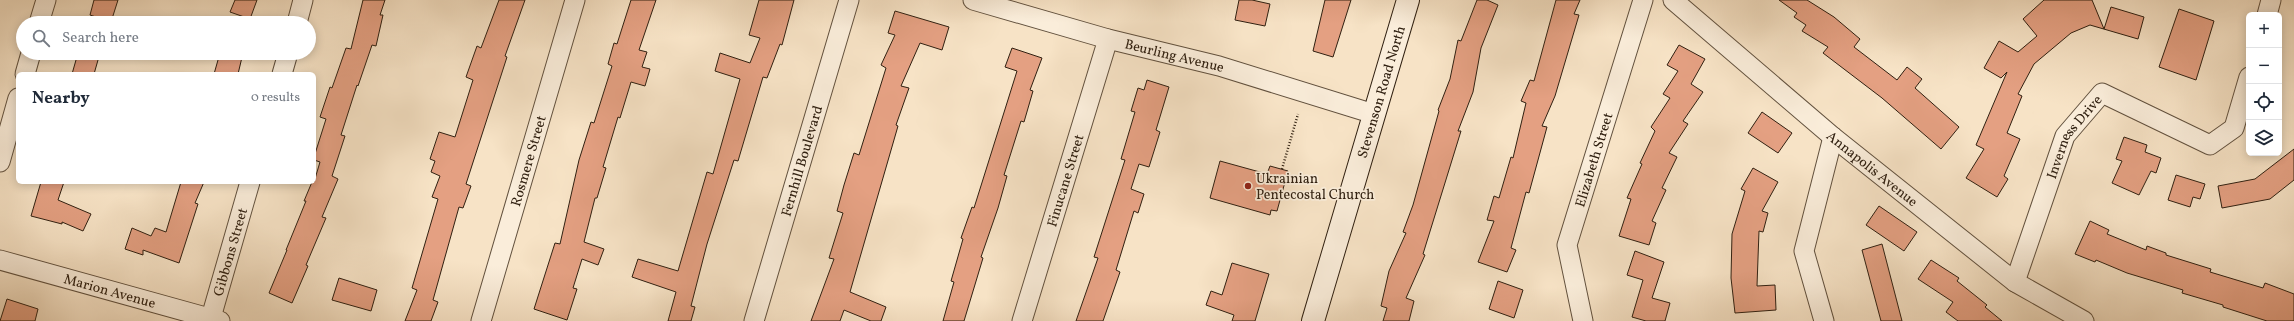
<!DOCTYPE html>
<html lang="en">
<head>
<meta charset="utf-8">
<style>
	:root { --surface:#fff; --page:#f6f6f7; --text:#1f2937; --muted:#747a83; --line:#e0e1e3 }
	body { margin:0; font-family:Vollkorn,serif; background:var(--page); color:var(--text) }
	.controls { position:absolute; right:12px; top:12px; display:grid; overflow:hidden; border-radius:6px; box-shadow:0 2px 10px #0003 }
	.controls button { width:36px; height:36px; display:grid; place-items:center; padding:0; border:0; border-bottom:1px solid var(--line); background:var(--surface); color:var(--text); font:20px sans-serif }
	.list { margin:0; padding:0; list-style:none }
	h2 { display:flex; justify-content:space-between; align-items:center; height:52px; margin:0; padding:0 16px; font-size:17px }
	h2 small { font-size:13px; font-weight:400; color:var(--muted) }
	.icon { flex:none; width:22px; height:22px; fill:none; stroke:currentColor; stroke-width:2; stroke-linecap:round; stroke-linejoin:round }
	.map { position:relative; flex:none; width:2294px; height:321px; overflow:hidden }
	.search { position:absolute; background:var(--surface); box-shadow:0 2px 10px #0003; left:16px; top:16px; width:300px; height:44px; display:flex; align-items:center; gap:10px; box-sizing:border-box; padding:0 14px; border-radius:22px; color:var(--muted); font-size:15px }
	.panel { position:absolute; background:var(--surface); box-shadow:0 2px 10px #0003; left:16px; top:72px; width:300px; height:112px; border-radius:6px }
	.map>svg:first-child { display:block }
	.building { fill:#e4a082; stroke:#302011 }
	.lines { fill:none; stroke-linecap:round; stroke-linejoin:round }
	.minor-casing { stroke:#62513e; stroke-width:21 }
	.secondary-casing { stroke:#302011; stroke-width:24 }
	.path { stroke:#302011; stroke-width:2.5; stroke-dasharray:1 2; stroke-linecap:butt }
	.minor { stroke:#faedda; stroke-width:19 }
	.secondary { stroke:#faedda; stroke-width:22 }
	.poi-dot { fill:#8f2418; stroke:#faedda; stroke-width:1.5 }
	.labels { text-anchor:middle; stroke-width:3.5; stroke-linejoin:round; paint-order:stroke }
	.street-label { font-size:14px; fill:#302011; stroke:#faedda }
	.poi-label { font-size:14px; fill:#302011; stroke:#faedda; text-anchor:start }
</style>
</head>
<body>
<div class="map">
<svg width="2294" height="321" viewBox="0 0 2294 321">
	<rect width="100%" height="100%" fill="#f7e3c6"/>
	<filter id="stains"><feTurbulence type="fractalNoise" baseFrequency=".005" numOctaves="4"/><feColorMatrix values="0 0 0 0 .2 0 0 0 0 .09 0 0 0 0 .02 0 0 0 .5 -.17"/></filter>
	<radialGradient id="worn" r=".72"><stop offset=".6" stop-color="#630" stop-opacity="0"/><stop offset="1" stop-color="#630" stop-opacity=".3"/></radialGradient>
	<g class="building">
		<path d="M94,0H118L111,22L90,15Z"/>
		<path d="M235,0H257L250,19L230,12Z"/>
		<path d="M363,0H385L380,15H383L376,46L372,45L358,86L357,85L341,135L345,136L332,176L338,179L322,217L326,218L306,265L308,266L292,303L269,293L287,250H286L306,201H304L312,182H314L320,162L314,160V157L326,119L320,117L330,87L332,88L346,48L351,49Z"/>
		<path d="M499,0H525L505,56L507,57L466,184L471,186L463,208L459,207L433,300L438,302L431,321H405L417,290L412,288L438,199L432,197L440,176L431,172L435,161L430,159L439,132L455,137L473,80L466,77L477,46L481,48Z"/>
		<path d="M631,0H656L639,50L647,52L642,67L650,69L645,86L631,82L620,118L618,117L603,167L606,168L597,198H595L584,242L604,249L598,265L582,259L573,288L577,289L567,320L534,309L555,243L560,244L579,160L591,122L594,123L612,66L608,64L614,43L617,44Z"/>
		<path d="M759,0H794L782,45L780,44L767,78L763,77L738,161L734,160L707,244L691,306L695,307L691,321H668L676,292L632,277L638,259L678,271L707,172L713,174L740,79L715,71L720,53L750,63L760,38L749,35Z"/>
		<path d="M1239,0H1252L1270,4L1265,26L1235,20Z"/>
		<path d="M1325,0H1351L1333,57L1313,51Z"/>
		<path d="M1477,0H1487L1498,5L1481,48L1473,92L1458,131H1461L1423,254L1425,255L1406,298L1414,301L1409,321H1383L1387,308L1381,306L1389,271L1406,233L1403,232L1413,205L1439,111L1438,110L1450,79L1458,40L1461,41Z"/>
		<path d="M1556,0H1580L1574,14L1579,15L1555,96L1542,126L1547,127L1529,193L1526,192L1511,248L1516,250L1507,272L1478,262L1494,221L1487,220L1494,196L1499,198L1511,157L1513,158L1526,103L1521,101L1530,80L1534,81Z"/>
		<path d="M1779,0H1807L1834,17L1860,39L1854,47L1897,80L1907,67L1922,79L1915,88L1959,127L1941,149L1882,98L1823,53L1828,47L1802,31L1806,25L1794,17L1797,13Z"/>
		<path d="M2044,0H2092L2104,29L2111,7L2144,17L2138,39L2090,25L2071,33L2034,64L2018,94L2022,96L2007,133L2020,139L2004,176L2008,179L1997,197L1966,178L1984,149L1976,145L2007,72L2001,78L1984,68L1999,41L2018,52L2037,36L2023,19Z"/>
		<path d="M2179,9L2214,21L2196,80L2159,67Z"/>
		<path d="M895,11L949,27L942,50L920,43L901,86L909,88L896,125L898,126L850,292L886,307L881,321H871L844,310L840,321H811L834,259L829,258L843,213L837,211L844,185L854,153L859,155L886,68L881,65L895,35L888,33Z"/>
		<path d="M1679,45L1705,59L1691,84L1703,92L1683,121L1688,124L1669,153L1677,157L1662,188L1666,190L1652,221L1656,223L1649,245L1619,236L1631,199L1627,198L1642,164L1640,163L1655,131L1651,127L1670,98L1663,94L1678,71L1667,65Z"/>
		<path d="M1012,48L1042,58L1030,90L1033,91L1024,122L1021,121L1004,175L1007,176L998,208L981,257L983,258L964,321H943L954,282L951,281L963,239L961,238L972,207L974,208L1017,71L1005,67Z"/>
		<path d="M78,53H100L94,74H72Z"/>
		<path d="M220,53H243L238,74H214Z"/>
		<path d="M1147,80L1169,87L1156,130L1160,132L1149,167L1139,164L1131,189L1144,194L1138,213L1134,211L1116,270L1120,272L1103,321H1076L1098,258L1094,257L1125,160L1121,159L1135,112L1131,111L1138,88L1144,90Z"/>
		<path d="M1762,112L1792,133L1778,153L1748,133Z"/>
		<path d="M2124,137L2147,145L2145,152L2161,158L2156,173L2151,171L2139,195L2112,183L2122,161L2116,159Z"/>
		<path d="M2294,149V180L2270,199L2222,208L2218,186L2255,179Z"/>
		<path d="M1220,161L1267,174L1270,166L1288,171L1277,211L1271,210L1270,215L1210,198Z"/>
		<path d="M1753,168L1778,182L1762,211L1768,213L1763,232L1759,231L1757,286L1775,285L1776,310L1735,313L1731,278L1732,234L1745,191L1741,189Z"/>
		<path d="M2176,175L2205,184L2200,199L2193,197L2190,207L2168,200Z"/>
		<path d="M41,182H64L58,200L91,214L83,231L62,222V224L31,216Z"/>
		<path d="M181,182H204L195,203L198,204L179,263L143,250V255L125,249L132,228L151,236L155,228L166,232Z"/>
		<path d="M1879,206L1917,232L1904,251L1866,225Z"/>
		<path d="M2090,221L2109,230L2107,234L2146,250L2147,246L2166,253V255L2211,269L2210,272L2263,288L2265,283L2294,294V321H2267L2223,307V305L2182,293L2183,290L2127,273L2096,260L2095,262L2075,254Z"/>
		<path d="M1882,244L1902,321H1881L1862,250Z"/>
		<path d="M1635,251L1664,262L1652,298L1670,303L1665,321H1646L1632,317L1643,280L1627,275Z"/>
		<path d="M1931,260L1959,278L1957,281L1987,305L1985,307L2002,321H1958L1946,312L1953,302L1918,279Z"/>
		<path d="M1232,263L1269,274L1255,321H1232L1234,315L1206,305L1211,291L1222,295Z"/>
		<path d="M339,278L377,290L371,311L332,300Z"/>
		<path d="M1498,281L1523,290L1514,318L1489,309Z"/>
		<path d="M7,299L38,309L35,321H0Z"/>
	</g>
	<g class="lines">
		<defs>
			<g id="minor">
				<path id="s1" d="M973,0L1108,39L1219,66L1374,114"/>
				<path id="s2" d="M1673,0L1833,137L2015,282L2084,321"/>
				<path d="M2267,15L2271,0"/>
				<path d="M39,23L46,0"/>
				<path d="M297,23L303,0"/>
				<path d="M25,74L31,53"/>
				<path d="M282,74L288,53"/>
				<path d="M0,162L18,98"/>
				<path id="s3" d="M0,260L220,321"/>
				<path id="s4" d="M2015,282L2065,136L2102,93L2210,145L2234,128L2249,77"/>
				<path id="s5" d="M210,321L250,182"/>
				<path id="s6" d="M481,321L575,0"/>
				<path id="s7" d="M754,321L849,0"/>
				<path id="s8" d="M1022,321L1108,39"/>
				<path id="s9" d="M1583,321L1567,245L1643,0"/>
				<path d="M1824,321L1804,251L1833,137"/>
			</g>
			<g id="secondary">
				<path id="s10" d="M1313,321L1408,0"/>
			</g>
		</defs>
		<use href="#minor" class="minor-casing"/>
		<use href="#secondary" class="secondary-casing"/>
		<path class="path" d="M1282,169L1298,114"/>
		<use href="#minor" class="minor"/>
		<use href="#secondary" class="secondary"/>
	</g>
	<circle class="poi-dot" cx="1248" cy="186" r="4"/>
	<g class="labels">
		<g class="street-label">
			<text dy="5" stroke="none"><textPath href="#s1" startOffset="209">Beurling Avenue</textPath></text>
			<text dy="5" stroke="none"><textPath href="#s10" startOffset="239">Stevenson Road North</textPath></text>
			<text dy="5" stroke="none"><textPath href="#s4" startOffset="158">Inverness Drive</textPath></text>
			<text dy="5" stroke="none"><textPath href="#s7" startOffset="167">Fernhill Boulevard</textPath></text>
			<text dy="5" stroke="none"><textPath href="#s9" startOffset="167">Elizabeth Street</textPath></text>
			<text dy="5" stroke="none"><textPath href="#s6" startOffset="167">Rosmere Street</textPath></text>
			<text dy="5" stroke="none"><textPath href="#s2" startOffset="261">Annapolis Avenue</textPath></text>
			<text dy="5" stroke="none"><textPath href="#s8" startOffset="147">Finucane Street</textPath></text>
			<text dy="5" stroke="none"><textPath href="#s5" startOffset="72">Gibbons Street</textPath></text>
			<text dy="5" stroke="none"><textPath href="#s3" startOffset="114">Marion Avenue</textPath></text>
		</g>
		<g class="poi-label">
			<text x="1256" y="183">Ukrainian<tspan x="1256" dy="16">Pentecostal Church</tspan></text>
		</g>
	</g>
	<rect width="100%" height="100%" filter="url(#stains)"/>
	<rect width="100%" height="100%" fill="url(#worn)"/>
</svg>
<div class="controls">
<button>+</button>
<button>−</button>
<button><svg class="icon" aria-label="locate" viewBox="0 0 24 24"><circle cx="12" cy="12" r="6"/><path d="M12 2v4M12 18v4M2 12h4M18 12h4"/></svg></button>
<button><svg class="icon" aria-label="layers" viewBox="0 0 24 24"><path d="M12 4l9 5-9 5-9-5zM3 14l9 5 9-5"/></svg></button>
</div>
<div class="search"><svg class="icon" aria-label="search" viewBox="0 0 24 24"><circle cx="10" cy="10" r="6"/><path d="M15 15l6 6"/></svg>Search here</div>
<section class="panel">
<h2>Nearby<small>0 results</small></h2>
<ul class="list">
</ul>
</section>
</div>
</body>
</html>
